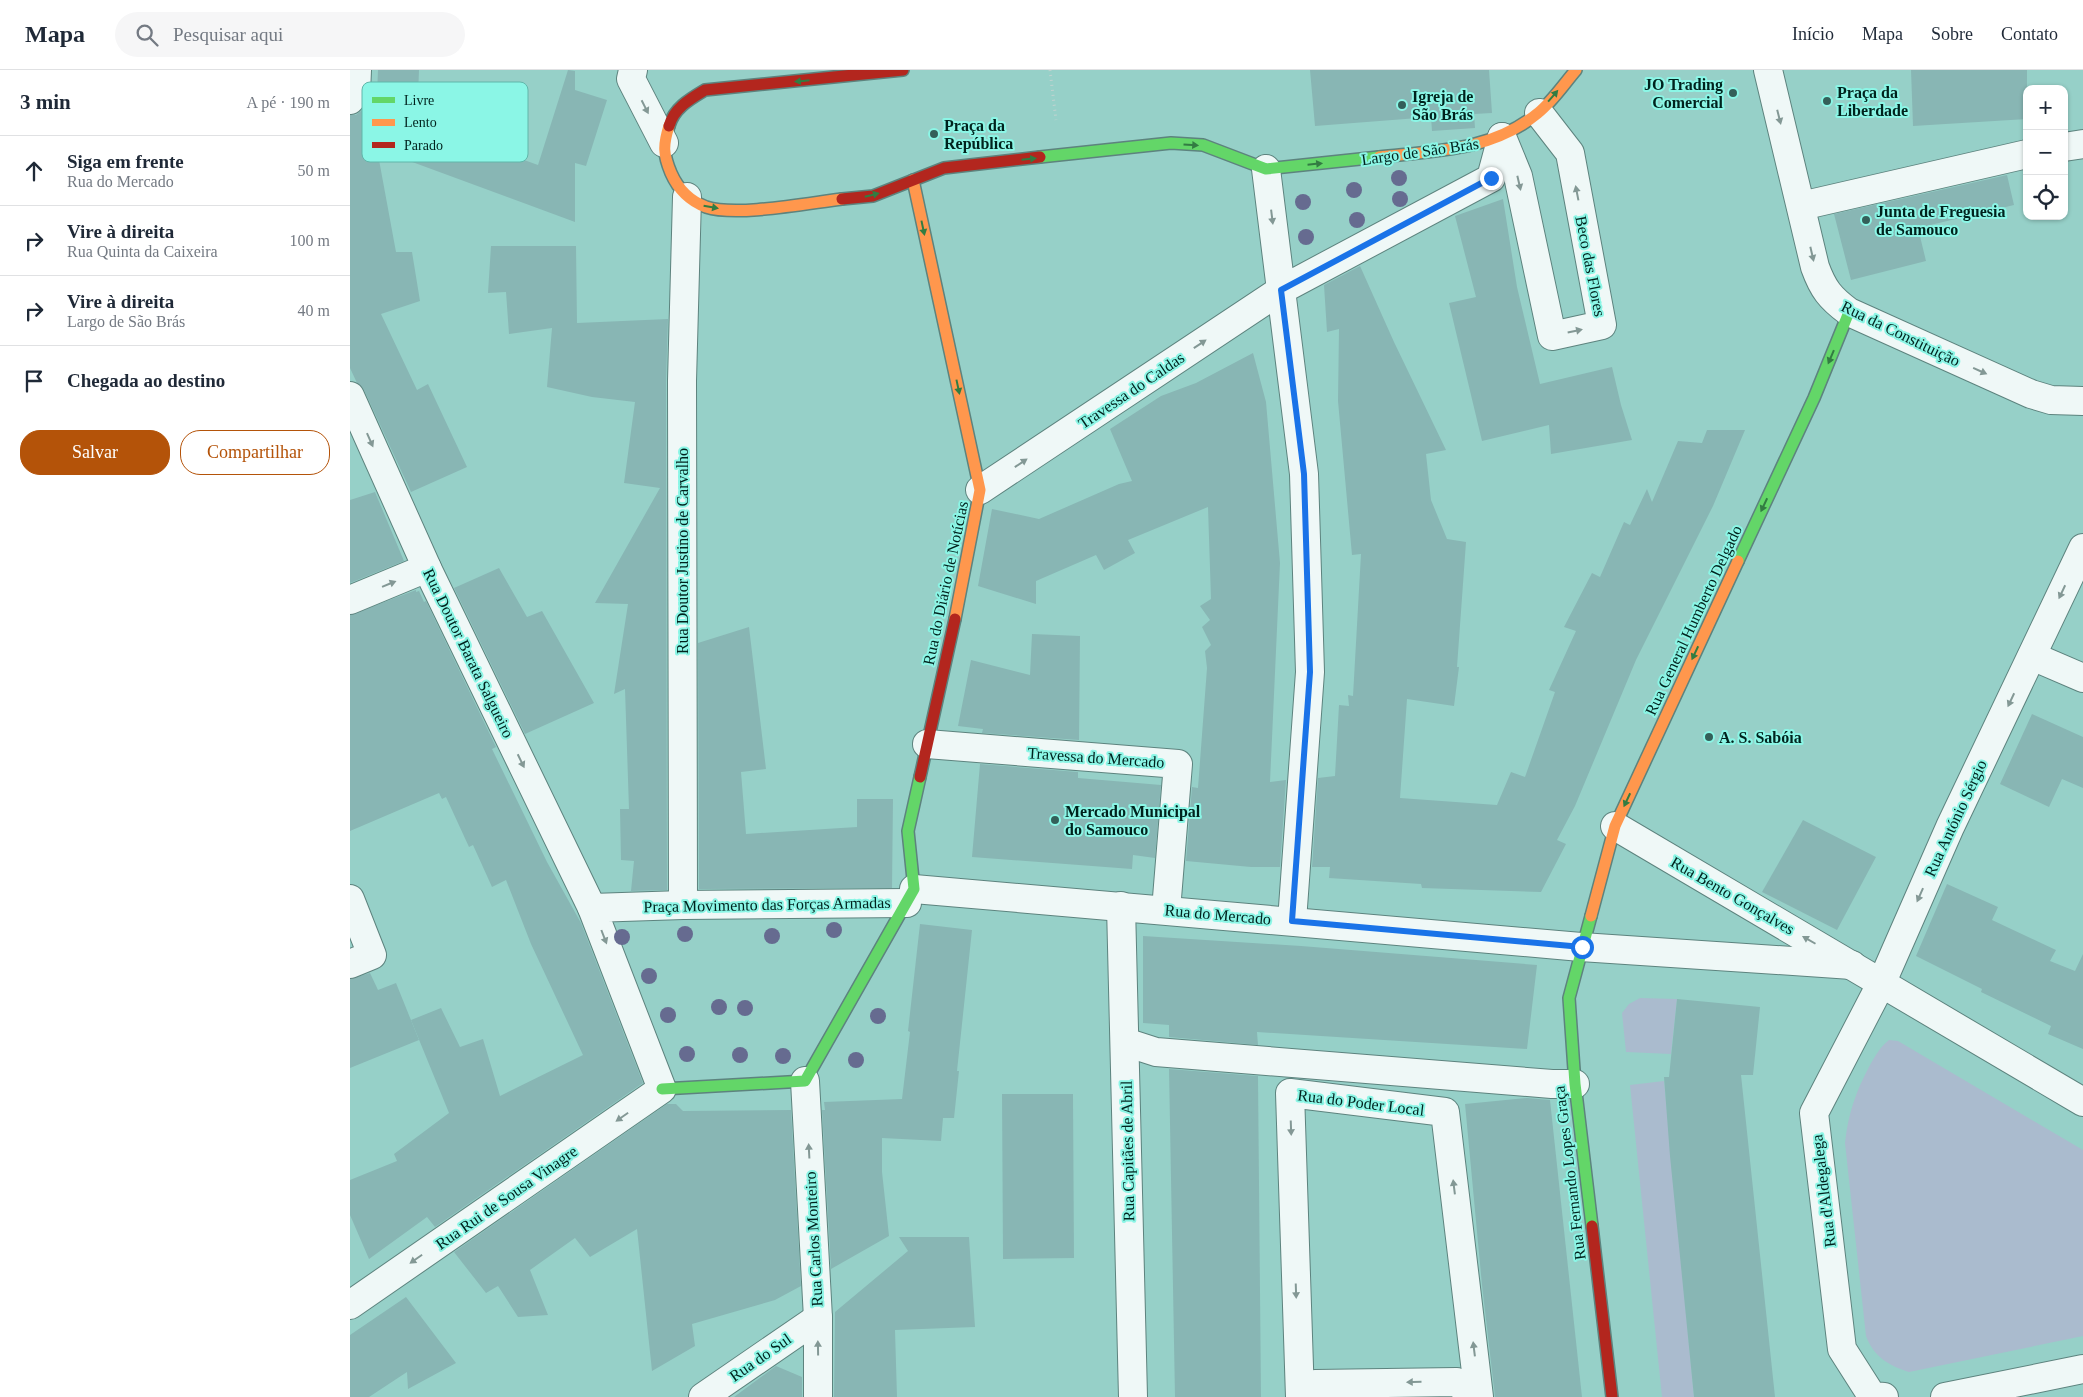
<!DOCTYPE html>
<html lang="pt">
<head>
<meta charset="utf-8">
<style>
	:root { --surface:#fff; --page:#f6f6f7; --text:#1f2937; --muted:#747a83; --line:#e0e1e3; --accent:#b45309 }
	body { margin:0; font-family:Georgia,serif; background:var(--page); color:var(--text) }
	.controls { position:absolute; right:15px; top:15px; display:grid; overflow:hidden; border-radius:10px; box-shadow:0 1px 4px #0004 }
	.controls button { width:45px; height:45px; display:grid; place-items:center; padding:0; border:0; border-bottom:1px solid var(--line); background:var(--surface); color:var(--text); font:25px sans-serif }
	.stop { position:absolute; width:15px; height:15px; margin:-11px; border:4px solid #1a73e8; border-radius:50%; background:#fff }
	.stop.end { background:#1a73e8; border-color:#fff; box-shadow:0 1px 5px #0008 }
	.list { margin:0; padding:0; list-style:none }
	h2 { display:flex; justify-content:space-between; align-items:center; height:65px; margin:0; padding:0 20px; font-size:21px }
	h2 small { font-size:16px; font-weight:400; color:var(--muted) }
	.list li { display:grid; grid-template-columns:32px 1fr auto; gap:15px; align-items:center; box-sizing:border-box; height:70px; padding:0 20px; border-top:1px solid var(--line) }
	.list b { display:block; font-size:19px; white-space:nowrap }
	.list p { margin:0; font-size:16px; white-space:nowrap; color:var(--muted) }
	.list em { font-size:16px; font-style:normal; color:var(--muted) }
	.actions { display:flex; gap:10px; padding:15px 20px }
	.actions a { flex:1; padding:11px 0; border:1px solid var(--accent); border-radius:20px; text-align:center; font-size:18px; color:var(--accent) }
	.actions .main { background:var(--accent); color:#fff }
	.icon { flex:none; width:28px; height:28px; fill:none; stroke:currentColor; stroke-width:2; stroke-linecap:round; stroke-linejoin:round }
	.map { position:relative; flex:none; width:1733px; height:1327px; overflow:hidden }
	header { display:flex; align-items:center; gap:30px; box-sizing:border-box; height:70px; padding:0 25px; background:var(--surface); border-bottom:1px solid var(--line) }
	header strong { font-size:24px }
	nav { display:flex; gap:28px; margin-inline-start:auto; font-size:18px }
	.search { width:350px; height:45px; background:var(--page); display:flex; align-items:center; gap:12px; box-sizing:border-box; padding:0 18px; border-radius:28px; color:var(--muted); font-size:19px }
	main { display:flex }
	aside { flex:1; background:var(--surface) }
	.map>svg:first-child { display:block }
	.green { fill:#aabbce }
	.building { fill:#88b6b4 }
	.lines { fill:none; stroke-linecap:round; stroke-linejoin:round }
	.street-casing { stroke:#5d837e; stroke-width:30 }
	.fast-casing { stroke:#5d837e; stroke-width:14 }
	.slow-casing { stroke:#5d837e; stroke-width:14 }
	.jam-casing { stroke:#5d837e; stroke-width:14 }
	.path { stroke:#c0d3d0; stroke-width:3; stroke-dasharray:1 4; stroke-linecap:butt }
	.street { stroke:#eff8f7; stroke-width:28 }
	.fast { stroke:#63d668; stroke-width:11 }
	.slow { stroke:#ff974d; stroke-width:11 }
	.jam { stroke:#b3261e; stroke-width:11 }
	.tree { fill:#666b90 }
	.oneway { fill:#327c42 }
	.oneway2 { fill:#839895 }
	.route { stroke:#1a73e8; stroke-width:6 }
	.poi-dot { fill:#345f59; stroke:#8bf6e6; stroke-width:2 }
	.labels { text-anchor:middle; stroke-width:4; stroke-linejoin:round; paint-order:stroke }
	.poi-label { font-size:16px; font-weight:bold; fill:#00221d; stroke:#8bf6e6; text-anchor:start }
	.street-label { font-size:16px; fill:#00221d; stroke:#8bf6e6 }
	.key { fill:#8bf6e6; stroke:#61b6aa; stroke-width:1 }
	.key-label { font-size:14px; fill:#00221d }
</style>
</head>
<body>
<header>
<strong>Mapa</strong>
<div class="search"><svg class="icon" aria-label="search" viewBox="0 0 24 24"><circle cx="10" cy="10" r="6"/><path d="M15 15l6 6"/></svg>Pesquisar aqui</div>
<nav><a>Início</a><a>Mapa</a><a>Sobre</a><a>Contato</a></nav>
</header>
<main>
<aside>
<h2>3 min<small>A pé · 190 m</small></h2>
<ul class="list">
<li><svg class="icon" aria-label="ahead" viewBox="0 0 24 24"><path d="M12 20V5M6 11l6-6 6 6"/></svg><div><b>Siga em frente</b><p>Rua do Mercado</p></div><em>50 m</em></li>
<li><svg class="icon" aria-label="right" viewBox="0 0 24 24"><path d="M7 20v-9h11M14 6l5 5-5 5"/></svg><div><b>Vire à direita</b><p>Rua Quinta da Caixeira</p></div><em>100 m</em></li>
<li><svg class="icon" aria-label="right" viewBox="0 0 24 24"><path d="M7 20v-9h11M14 6l5 5-5 5"/></svg><div><b>Vire à direita</b><p>Largo de São Brás</p></div><em>40 m</em></li>
<li><svg class="icon" aria-label="arrive" viewBox="0 0 24 24"><path d="M6 21V4h12l-3 4 3 4H6"/></svg><div><b>Chegada ao destino</b></div></li>
</ul>
<div class="actions"><a class="main">Salvar</a><a>Compartilhar</a></div>
</aside>
<div class="map">
<svg width="1733" height="1327" viewBox="0 0 1733 1327">
	<rect width="100%" height="100%" fill="#96d0c8"/>
	<g class="green">
		<path d="M1290,928L1327,929L1321,984L1276,982L1272,943L1279,934Z"/>
		<path d="M1539,970L1548,971L1733,1080V1266L1559,1302C1538,1295 1524,1287 1516,1266L1495,1073C1498,1044 1506,1021 1520,995C1526,985 1530,977 1539,970Z"/>
		<path d="M1314,1011L1344,1327H1312L1280,1015Z"/>
	</g>
	<g class="building">
		<path d="M28,0H69L67,52L188,95L218,0L225,1V20L257,30L236,96L225,93V152L27,79L46,182H62L70,231L31,244L67,320L78,314L117,397L61,422L14,320L7,313L0,298V45H6L12,40L27,25Z"/>
		<path d="M960,0H1139L1142,43L1124,44L1125,58L1082,61L1081,47L965,56Z"/>
		<path d="M1561,0H1677V49L1563,56Z"/>
		<path d="M1657,105L1664,135L1568,158L1576,191L1501,210L1484,144Z"/>
		<path d="M1153,129L1167,217L1190,314L1262,297L1271,335L1282,370L1201,384L1199,355L1132,371L1099,233L1126,227L1105,146Z"/>
		<path d="M141,176H226L227,253L318,249L316,311L317,820L281,821L284,791L271,790L270,739H279L275,619L264,624L278,534L245,533L310,418L274,413L285,332L242,327L197,317L202,258L159,264L156,222L138,223Z"/>
		<path d="M1010,196L1044,272L1096,380L1076,384L1081,430L1097,469L1116,472L1107,597H1109L1104,636L1057,629L1050,728L1147,735L1161,702L1175,707L1205,622L1199,620L1226,561L1214,557L1242,503L1250,507L1274,452L1280,455L1297,419L1302,432L1328,371L1352,373L1357,360H1395L1363,436L1286,590L1225,736L1207,770L1216,774L1191,822L1072,818L1071,814L979,808L980,797H962L968,708L985,706L989,635L999,636L998,625L1003,626L1011,484L1002,485L988,331L989,259L977,262L974,215Z"/>
		<path d="M903,283L916,332L930,493L920,712L936,710L930,797H901L836,791L842,717L848,718L857,598L855,581L861,575L852,557L860,550L850,536L861,529L858,437L778,470L785,483L754,500L746,485L686,511V534L628,516L642,439L689,449L769,414L782,411L760,359L811,326L846,313Z"/>
		<path d="M25,422L54,491L0,513V430Z"/>
		<path d="M149,498L177,547L192,541L244,633L175,664L104,518Z"/>
		<path d="M66,520V522L69,521L74,532L76,531L146,677L142,679L197,792L231,853L293,1013L85,1157L77,1147L19,1189L0,1145V1110L47,1091L44,1084L99,1043L61,950L91,938L110,977L133,969L150,1026L233,985L181,874L156,810L142,817L123,775L119,777L96,727L92,729L89,723L0,761V545Z"/>
		<path d="M399,557L416,699L391,702L396,764L507,757V729H543L542,818L349,819L348,573Z"/>
		<path d="M682,564L730,566L729,670L632,663L633,659L608,656L621,590L680,605Z"/>
		<path d="M1682,644L1733,667V718L1712,709L1699,737L1650,714Z"/>
		<path d="M630,694L728,702V708L811,715L805,788L783,785L782,799L622,787Z"/>
		<path d="M1453,750L1526,787L1487,860L1412,822Z"/>
		<path d="M1597,814L1648,837L1642,850L1706,880L1700,891L1725,901L1733,884V979L1698,964L1701,956L1631,922L1632,919L1566,886Z"/>
		<path d="M570,854L622,860L607,1001H609L604,1048H593L591,1071L532,1068V1102L539,1166L481,1199L472,1040H475L474,1032L552,1029L560,962L558,961Z"/>
		<path d="M793,866L951,876L1187,895L1177,979L907,962L908,975L819,967V955L793,953Z"/>
		<path d="M20,903L28,920L46,913L69,970L0,998V909Z"/>
		<path d="M1327,929L1410,937L1403,1005H1391L1425,1327H1344L1320,1086L1314,1007H1319Z"/>
		<path d="M819,999L908,1006L911,1327H825Z"/>
		<path d="M652,1024H723L724,1188L653,1189Z"/>
		<path d="M1177,1028L1200,1030L1232,1327H1145L1132,1215L1115,1034Z"/>
		<path d="M317,1034H326L333,1041L441,1040L451,1216L425,1230L342,1254L345,1276L302,1301L287,1159L240,1187L225,1168L180,1200L198,1245L168,1247L148,1216L136,1223L104,1182Z"/>
		<path d="M549,1167H619L625,1257L545,1260L547,1327H484L485,1242L558,1181Z"/>
		<path d="M56,1227L106,1293L58,1319L57,1302L19,1327H0V1265Z"/>
		<path d="M426,1296L452,1307V1327H384Z"/>
	</g>
	<g class="lines">
		<defs>
			<g id="street">
				<path d="M283,0L281,9L314,73"/>
				<path d="M1418,0L1465,197C1473,219 1480,228 1499,242L1681,324L1701,330L1733,331"/>
				<path d="M0,30L6,23L7,0"/>
				<path d="M1152,67L1168,106L1202,266L1252,255L1220,83L1189,43"/>
				<path d="M1714,77L1733,74"/>
				<path d="M916,99L931,220L1141,108L1152,67"/>
				<path d="M1451,136L1677,84"/>
				<path d="M0,326L77,498L242,838"/>
				<path d="M630,420L931,220L954,404L960,602L942,851"/>
				<path d="M0,530L77,498"/>
				<path d="M1682,586L1733,608"/>
				<path d="M577,674L828,694L816,840"/>
				<path d="M1265,756L1733,1032"/>
				<path d="M564,819L1231,877L1502,895"/>
				<path d="M0,829L22,885L0,894"/>
				<path d="M333,835L332,311L337,127"/>
				<path d="M771,836L783,1327"/>
				<path d="M775,972L806,982L1202,1014H1225"/>
				<path d="M455,1011L468,1248V1327"/>
				<path d="M0,1235L312,1019L242,838L333,835L557,833"/>
				<path d="M950,1324L965,1314L1107,1312L1124,1327"/>
				<path d="M353,1327L468,1248"/>
				<path d="M950,1327L940,1023L1095,1042L1129,1327"/>
				<path d="M1534,1327L1522,1326L1492,1279L1464,1043L1532,912L1600,757L1733,478"/>
				<path d="M1595,1327L1733,1299"/>
			</g>
			<g id="fast">
				<path d="M690,87L821,73L853,75L916,99L1029,87"/>
				<path d="M1388,491L1464,328L1499,242"/>
				<path d="M1241,846L1219,928L1225,1014L1242,1156"/>
				<path d="M312,1019L455,1011L564,819L558,761L570,707"/>
			</g>
			<g id="slow">
				<path d="M319,56C313,75 313,84 321,103C328,119 340,131 356,137C387,147 458,133 492,129"/>
				<path d="M1029,87C1085,81 1142,81 1188,43C1202,32 1214,14 1226,0"/>
				<path d="M563,110L630,420L605,549"/>
				<path d="M1241,846L1265,756L1388,491"/>
			</g>
			<g id="jam">
				<path d="M319,56C324,38 340,29 355,20L553,0"/>
				<path d="M492,129L523,126L594,98L690,87"/>
				<path d="M570,707L605,549"/>
				<path d="M1242,1156L1262,1327"/>
			</g>
		</defs>
		<use href="#street" class="street-casing"/>
		<use href="#fast" class="fast-casing"/>
		<use href="#slow" class="slow-casing"/>
		<use href="#jam" class="jam-casing"/>
		<path class="path" d="M700,0L706,50"/>
		<use href="#street" class="street"/>
		<use href="#fast" class="fast"/>
		<use href="#slow" class="slow"/>
		<use href="#jam" class="jam"/>
	</g>
	<g class="tree">
		<circle cx="1049" cy="108" r="8"/>
		<circle cx="1004" cy="120" r="8"/>
		<circle cx="1050" cy="129" r="8"/>
		<circle cx="953" cy="132" r="8"/>
		<circle cx="1007" cy="150" r="8"/>
		<circle cx="956" cy="167" r="8"/>
		<circle cx="484" cy="860" r="8"/>
		<circle cx="335" cy="864" r="8"/>
		<circle cx="422" cy="866" r="8"/>
		<circle cx="272" cy="867" r="8"/>
		<circle cx="299" cy="906" r="8"/>
		<circle cx="369" cy="937" r="8"/>
		<circle cx="395" cy="938" r="8"/>
		<circle cx="318" cy="945" r="8"/>
		<circle cx="528" cy="946" r="8"/>
		<circle cx="337" cy="984" r="8"/>
		<circle cx="390" cy="985" r="8"/>
		<circle cx="433" cy="986" r="8"/>
		<circle cx="506" cy="990" r="8"/>
	</g>
	<defs><path id="oneway-solid" d="M-6-.8H1V-3.2L6.5 0L1 3.2V.8H-6Z" transform="scale(1.25)"/></defs>
	<g class="oneway">
		<use href="#oneway-solid" transform="translate(452 11) rotate(174)"/>
		<use href="#oneway-solid" transform="translate(1203 26) rotate(-49)"/>
		<use href="#oneway-solid" transform="translate(841 75) rotate(4)"/>
		<use href="#oneway-solid" transform="translate(679 89) rotate(-6)"/>
		<use href="#oneway-solid" transform="translate(965 94) rotate(-6)"/>
		<use href="#oneway-solid" transform="translate(522 125) rotate(-14)"/>
		<use href="#oneway-solid" transform="translate(361 137) rotate(10)"/>
		<use href="#oneway-solid" transform="translate(573 158) rotate(78)"/>
		<use href="#oneway-solid" transform="translate(1481 287) rotate(113)"/>
		<use href="#oneway-solid" transform="translate(608 317) rotate(78)"/>
		<use href="#oneway-solid" transform="translate(1414 435) rotate(115)"/>
		<use href="#oneway-solid" transform="translate(1345 583) rotate(115)"/>
		<use href="#oneway-solid" transform="translate(1277 730) rotate(115)"/>
	</g>
	<g class="oneway2">
		<use href="#oneway-solid" transform="translate(295 37) rotate(63)"/>
		<use href="#oneway-solid" transform="translate(1429 47) rotate(76)"/>
		<use href="#oneway-solid" transform="translate(1169 113) rotate(77)"/>
		<use href="#oneway-solid" transform="translate(1227 123) rotate(-101)"/>
		<use href="#oneway-solid" transform="translate(922 147) rotate(83)"/>
		<use href="#oneway-solid" transform="translate(1462 184) rotate(77)"/>
		<use href="#oneway-solid" transform="translate(1225 261) rotate(-12)"/>
		<use href="#oneway-solid" transform="translate(850 274) rotate(-34)"/>
		<use href="#oneway-solid" transform="translate(1630 301) rotate(24)"/>
		<use href="#oneway-solid" transform="translate(20 370) rotate(66)"/>
		<use href="#oneway-solid" transform="translate(671 393) rotate(-34)"/>
		<use href="#oneway-solid" transform="translate(39 514) rotate(-22)"/>
		<use href="#oneway-solid" transform="translate(1712 522) rotate(115)"/>
		<use href="#oneway-solid" transform="translate(1661 630) rotate(115)"/>
		<use href="#oneway-solid" transform="translate(171 691) rotate(64)"/>
		<use href="#oneway-solid" transform="translate(1570 825) rotate(114)"/>
		<use href="#oneway-solid" transform="translate(254 867) rotate(69)"/>
		<use href="#oneway-solid" transform="translate(1459 870) rotate(-150)"/>
		<use href="#oneway-solid" transform="translate(272 1047) rotate(145)"/>
		<use href="#oneway-solid" transform="translate(941 1058) rotate(88)"/>
		<use href="#oneway-solid" transform="translate(459 1081) rotate(-93)"/>
		<use href="#oneway-solid" transform="translate(1104 1117) rotate(-97)"/>
		<use href="#oneway-solid" transform="translate(66 1189) rotate(145)"/>
		<use href="#oneway-solid" transform="translate(946 1221) rotate(88)"/>
		<use href="#oneway-solid" transform="translate(468 1278) rotate(-91)"/>
		<use href="#oneway-solid" transform="translate(1124 1279) rotate(-97)"/>
		<use href="#oneway-solid" transform="translate(1064 1312) rotate(179)"/>
	</g>
	<g class="lines">
		<path class="route" d="M1141,108L931,220L954,404L960,602L942,851L1232,877"/>
	</g>
	<g class="poi-dot">
		<circle cx="1383" cy="23" r="5"/>
		<circle cx="1477" cy="31" r="5"/>
		<circle cx="1052" cy="35" r="5"/>
		<circle cx="584" cy="64" r="5"/>
		<circle cx="1516" cy="150" r="5"/>
		<circle cx="1359" cy="667" r="5"/>
		<circle cx="705" cy="750" r="5"/>
	</g>
	<g class="labels">
		<g class="poi-label">
			<text x="1373" y="20" text-anchor="end">JO Trading<tspan x="1373" dy="18">Comercial</tspan></text>
			<text x="1487" y="28">Praça da<tspan x="1487" dy="18">Liberdade</tspan></text>
			<text x="1062" y="32">Igreja de<tspan x="1062" dy="18">São Brás</tspan></text>
			<text x="594" y="61">Praça da<tspan x="594" dy="18">República</tspan></text>
			<text x="1526" y="147">Junta de Freguesia<tspan x="1526" dy="18">de Samouco</tspan></text>
			<text x="1369" y="673">A. S. Sabóia</text>
			<text x="715" y="747">Mercado Municipal<tspan x="715" dy="18">do Samouco</tspan></text>
		</g>
		<g class="street-label">
			<text transform="translate(1070 81) rotate(-8)" y="6">Largo de São Brás</text>
			<text transform="translate(1241 196) rotate(79)" y="6">Beco das Flores</text>
			<text transform="translate(1551 263) rotate(26)" y="6">Rua da Constituição</text>
			<text transform="translate(781 320) rotate(-34)" y="6">Travessa do Caldas</text>
			<text transform="translate(332 481) rotate(-90)" y="6">Rua Doutor Justino de Carvalho</text>
			<text transform="translate(595 513) rotate(-78)" y="6">Rua do Diário de Notícias</text>
			<text transform="translate(1343 550) rotate(-65)" y="6">Rua General Humberto Delgado</text>
			<text transform="translate(119 583) rotate(64)" y="6">Rua Doutor Barata Salgueiro</text>
			<text transform="translate(746 687) rotate(4)" y="6">Travessa do Mercado</text>
			<text transform="translate(1605 748) rotate(-65)" y="6">Rua António Sérgio</text>
			<text transform="translate(1383 825) rotate(30)" y="6">Rua Bento Gonçalves</text>
			<text transform="translate(417 834) rotate(-1)" y="6">Praça Movimento das Forças Armadas</text>
			<text transform="translate(868 844) rotate(5)" y="6">Rua do Mercado</text>
			<text transform="translate(1011 1032) rotate(7)" y="6">Rua do Poder Local</text>
			<text transform="translate(777 1081) rotate(-91)" y="6">Rua Capitães de Abril</text>
			<text transform="translate(1219 1103) rotate(-97)" y="6">Rua Fernando Lopes Graça</text>
			<text transform="translate(1473 1121) rotate(-97)" y="6">Rua d'Aldegalega</text>
			<text transform="translate(156 1127) rotate(-35)" y="6">Rua Rui de Sousa Vinagre</text>
			<text transform="translate(463 1169) rotate(-93)" y="6">Rua Carlos Monteiro</text>
			<text transform="translate(410 1287) rotate(-35)" y="6">Rua do Sul</text>
		</g>
	</g>
	<rect x="12" y="12" width="166" height="80" rx="8" class="key"/>
	<rect x="22" y="27" width="23" height="6" fill="#63d668"/>
	<rect x="22" y="49" width="23" height="7" fill="#ff974d"/>
	<rect x="22" y="72" width="23" height="6" fill="#b3261e"/>
	<g class="key-label">
		<text x="54" y="35">Livre</text>
		<text x="54" y="57">Lento</text>
		<text x="54" y="80">Parado</text>
	</g>
</svg>
<div class="controls">
<button>+</button>
<button>−</button>
<button><svg class="icon" aria-label="locate" viewBox="0 0 24 24"><circle cx="12" cy="12" r="6"/><path d="M12 2v4M12 18v4M2 12h4M18 12h4"/></svg></button>
</div>
<div class="stop" style="left:1232px;top:877px"></div>
<div class="stop end" style="left:1141px;top:108px"></div>
</div>
</main>
</body>
</html>
